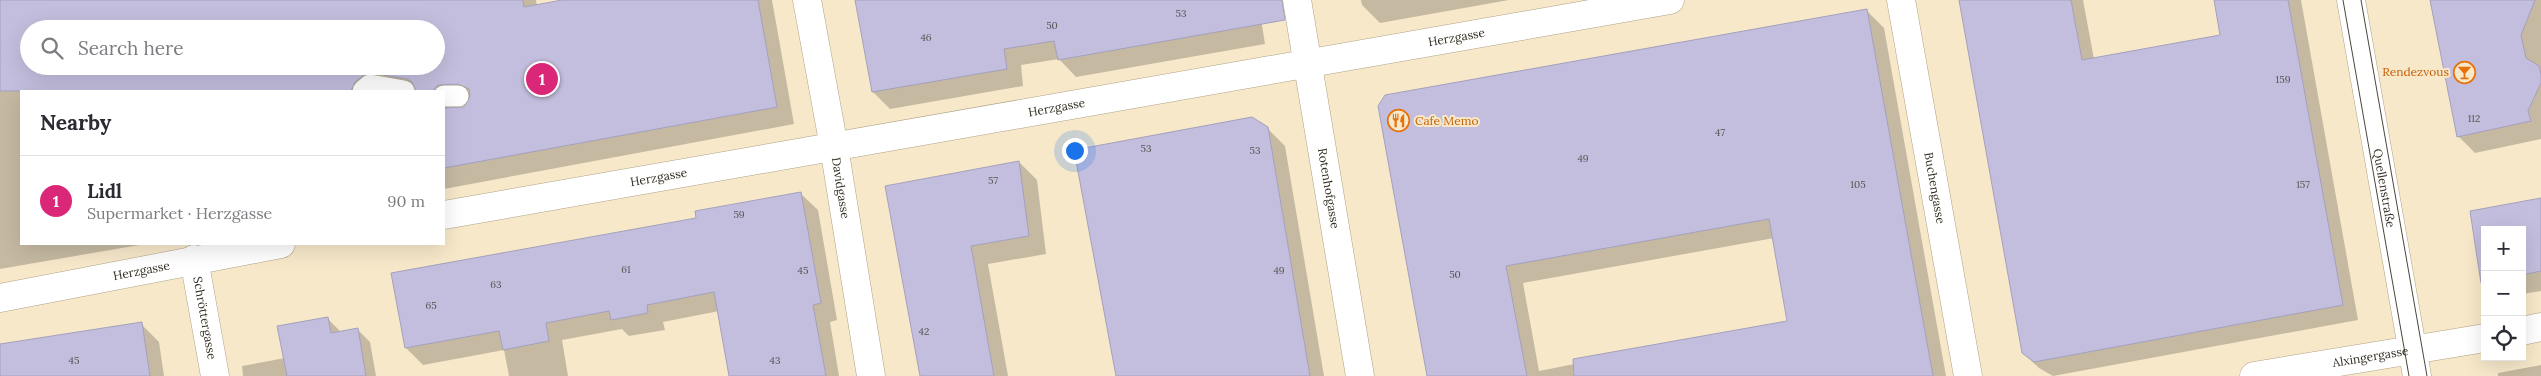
<!DOCTYPE html>
<html lang="en">
<head>
<meta charset="utf-8">
<style>
	:root { --surface:#fff; --page:#f7f7f7; --text:#2b2b33; --muted:#7c7c81; --line:#e1e1e2; --accent:#db2777 }
	body { margin:0; font-family:Lora,serif; background:var(--page); color:var(--text) }
	.controls { position:absolute; right:15px; bottom:15px; display:grid; overflow:hidden; border-radius:0px; box-shadow:0 5px 20px #0002 }
	.controls button { width:45px; height:45px; display:grid; place-items:center; padding:0; border:0; border-bottom:1px solid var(--line); background:var(--surface); color:var(--text); font:25px sans-serif }
	.you { position:absolute; left:1074px; top:150px; width:18px; height:18px; margin:-12px; border:4px solid #fff; border-radius:50%; background:#1a73e8; box-shadow:0 0 0 8px #1a73e833 }
	.badge { display:grid; place-items:center; width:32px; height:32px; border-radius:50%; background:var(--accent); color:#fff; font-size:16px; font-weight:700 }
	.pin { position:absolute; translate:-50% -50%; border:2px solid #fff; box-shadow:0 1px 5px #0006 }
	.list { margin:0; padding:0; list-style:none }
	h2 { display:flex; justify-content:space-between; align-items:center; height:65px; margin:0; padding:0 20px; font-size:21px }
	h2 small { font-size:16px; font-weight:400; color:var(--muted) }
	.list li { display:grid; grid-template-columns:32px 1fr auto; gap:15px; align-items:center; box-sizing:border-box; height:90px; padding:0 20px; border-top:1px solid var(--line) }
	.list b { display:block; font-size:19px; white-space:nowrap }
	.list p { margin:0; font-size:16px; white-space:nowrap; color:var(--muted) }
	.list em { font-size:16px; font-style:normal; color:var(--muted) }
	.icon { flex:none; width:28px; height:28px; fill:none; stroke:currentColor; stroke-width:2; stroke-linecap:round; stroke-linejoin:round }
	.map { position:relative; flex:none; width:2541px; height:376px; overflow:hidden }
	.search { position:absolute; background:var(--surface); box-shadow:0 5px 20px #0002; left:20px; top:20px; width:425px; height:55px; display:flex; align-items:center; gap:12px; box-sizing:border-box; padding:0 18px; border-radius:28px; color:var(--muted); font-size:19px }
	.panel { position:absolute; background:var(--surface); box-shadow:0 5px 20px #0002; left:20px; top:90px; width:425px; height:155px; border-radius:0px }
	.map>svg:first-child { display:block }
	.shadow { fill:#0003; fill-rule:evenodd }
	.building { fill:#c3bedd; stroke:#a4a0bd; fill-rule:evenodd }
	.lines { fill:none; stroke-linecap:round; stroke-linejoin:round }
	.lane-casing { stroke:#afa285; stroke-width:22 }
	.street-casing { stroke:#afa285; stroke-width:29 }
	.secondary-casing { stroke:#afa285; stroke-width:29 }
	.lane { stroke:#fff; stroke-width:21 }
	.street { stroke:#fff; stroke-width:28 }
	.secondary { stroke:#fff; stroke-width:28 }
	.tram { stroke:#4c4638; stroke-width:1 }
	.labels { text-anchor:middle; stroke-width:4; stroke-linejoin:round; paint-order:stroke }
	.number-label { font-size:10px; fill:#575251 }
	.street-label { font-size:12px; fill:#332e22; stroke:#f7e8ca }
	.food-label { font-size:12px; fill:#c56008; stroke:#f7e8ca; text-anchor:end }
</style>
</head>
<body>
<div class="map">
<svg width="2541" height="376" viewBox="0 0 2541 376">
	<rect width="100%" height="100%" fill="#f7e8ca"/>
	<g class="shadow">
		<path d="M0,0H536L537,6L569,0H772L794,124L444,189V91H21V244H145L0,269ZM29,29H436V66H29ZM469,101L465,108L448,109L456,102Z"/>
		<path d="M857,0H1258L1265,44L1076,77L1059,59L1021,65L1023,86L890,109L873,92Z"/>
		<path d="M1361,0H1509L1380,23L1362,5Z"/>
		<path d="M1963,0H2083L2094,59L2222,36L2216,0H2301L2358,320L2053,376L2039,368L2023,353Z"/>
		<path d="M2432,0H2541V139L2475,153L2458,136Z"/>
		<path d="M1867,11L1884,28L1946,376H1428L1379,106ZM1774,238L1788,322L1539,371L1523,283Z"/>
		<path d="M1267,128L1285,146L1324,376H1117Z"/>
		<path d="M1019,162L1037,180L1046,254L988,264L1008,376H921L886,187Z"/>
		<path d="M800,193L818,210L837,320L830,322L839,376H731L719,311L663,322L665,330L629,336L622,329L562,340L568,376H509L504,350L423,365L406,348L698,219Z"/>
		<path d="M2541,200V291L2522,294V230H2485V285L2482,282L2471,212Z"/>
		<path d="M327,318L341,332L357,329L370,342L376,376H243L242,366L285,358Z"/>
		<path d="M141,324L159,342L164,376H0V345Z"/>
		<path d="M2541,365V376H2498V373Z"/>
	</g>
	<g class="building">
		<path d="M0,0H523L524,7L562,0H758L777,107L444,168V108L464,107L470,96L469,89L458,84L438,85L433,91H416L412,82L407,79L372,73H366L355,82L351,91H0ZM29,29H436V66H29Z"/>
		<path d="M855,0H1282L1285,20L1058,60L1054,41L1004,49L1007,69L872,92Z"/>
		<path d="M1959,0H2071L2082,60L2220,35L2214,0H2288L2343,305L2034,362L2022,353Z"/>
		<path d="M2430,0H2535L2521,35L2526,58L2539,66L2541,75V83L2528,111L2531,121L2457,137Z"/>
		<path d="M1867,9L1933,376H1574L1573,359L1787,321L1769,219L1506,266L1527,376H1427L1378,106L1385,95Z"/>
		<path d="M1252,117L1268,127L1310,376H1116L1074,150Z"/>
		<path d="M1019,161L1029,236L971,246L994,376H920L885,186Z"/>
		<path d="M801,192L821,303L813,305L826,376H729L714,292L647,305L648,313L611,320L609,311L546,323L549,341L503,350L499,331L405,348L391,273L696,218L695,211Z"/>
		<path d="M2541,198V271L2522,275V230H2485V282L2481,283L2470,211Z"/>
		<path d="M328,317L331,333L358,328L366,376H287L277,326Z"/>
		<path d="M142,322L150,376H0V344Z"/>
	</g>
	<g class="lines">
		<defs>
			<g id="lane">
				<path d="M363,91L370,85L404,91"/>
				<path d="M444,96H458"/>
			</g>
			<g id="street">
				<path id="s1" d="M807,0L834,147L871,376"/>
				<path id="s2" d="M1297,0L1360,376"/>
				<path id="s3" d="M1901,0L1968,376"/>
				<path id="s4" d="M444,215L1670,0"/>
				<path id="s5" d="M194,259L215,376"/>
				<path id="s6" d="M0,298L281,244"/>
				<path d="M2522,331L2541,327"/>
				<path id="s7" d="M2254,376L2485,338"/>
			</g>
			<g id="secondary">
				<path id="s8" d="M2351,0L2417,376"/>
			</g>
		</defs>
		<use href="#lane" class="lane-casing"/>
		<use href="#street" class="street-casing"/>
		<use href="#secondary" class="secondary-casing"/>
		<use href="#lane" class="lane"/>
		<use href="#street" class="street"/>
		<use href="#secondary" class="secondary"/>
		<g class="tram">
			<path d="M2343,0L2409,376"/>
			<path d="M2361,0L2427,376"/>
		</g>
	</g>
	<defs>
		<symbol id="bar-ring" viewBox="-11 -11 22 22"><circle r="9.5" fill="#f7e8ca" stroke="#e8710a" stroke-width="1.5"/><path d="M-6-5H6L.8 .8V4.5H3.5V6h-7V4.5H-.8V.8Z" fill="#e8710a"/></symbol>
		<symbol id="restaurant-ring" viewBox="-11 -11 22 22"><circle r="9.5" fill="#f7e8ca" stroke="#e8710a" stroke-width="1.5"/><path d="M-5-6h1v4h1v-4h1v4h1v-4h1v5L-1.5 .5V6h-2V.5L-5-1ZM5-6V6H3V1.5H1.5Q1.5-4 5-6Z" fill="#e8710a"/></symbol>
	</defs>
	<g fill-rule="evenodd">
		<use href="#bar-ring" x="2452" y="60" width="25" height="25"/>
		<use href="#restaurant-ring" x="1386" y="108" width="25" height="25"/>
	</g>
	<g class="labels">
		<g class="number-label">
			<text x="1181" y="17">53</text>
			<text x="1052" y="29">50</text>
			<text x="926" y="41">46</text>
			<text x="2283" y="83">159</text>
			<text x="2474" y="122">112</text>
			<text x="1720" y="136">47</text>
			<text x="1146" y="152">53</text>
			<text x="1255" y="154">53</text>
			<text x="1583" y="162">49</text>
			<text x="993" y="184">57</text>
			<text x="1858" y="188">105</text>
			<text x="2303" y="188">157</text>
			<text x="739" y="218">59</text>
			<text x="626" y="273">61</text>
			<text x="803" y="274">45</text>
			<text x="1279" y="274">49</text>
			<text x="1455" y="278">50</text>
			<text x="496" y="288">63</text>
			<text x="431" y="309">65</text>
			<text x="924" y="335">42</text>
			<text x="74" y="364">45</text>
			<text x="775" y="364">43</text>
		</g>
		<g class="street-label">
			<text dy="4" stroke="none"><textPath href="#s4" startOffset="1028">Herzgasse</textPath></text>
			<text dy="4" stroke="none"><textPath href="#s4" startOffset="622">Herzgasse</textPath></text>
			<text dy="4" stroke="none"><textPath href="#s4" startOffset="218">Herzgasse</textPath></text>
			<text dy="4" stroke="none"><textPath href="#s1" startOffset="191">Davidgasse</textPath></text>
			<text dy="4" stroke="none"><textPath href="#s2" startOffset="191">Rotenhofgasse</textPath></text>
			<text dy="4" stroke="none"><textPath href="#s3" startOffset="191">Buchengasse</textPath></text>
			<text dy="4" stroke="none"><textPath href="#s8" startOffset="191">Quellenstraße</textPath></text>
			<text dy="4" stroke="none"><textPath href="#s6" startOffset="144">Herzgasse</textPath></text>
			<text dy="4" stroke="none"><textPath href="#s5" startOffset="60">Schröttergasse</textPath></text>
			<text dy="4" stroke="none"><textPath href="#s7" startOffset="118">Alxingergasse</textPath></text>
		</g>
		<g class="food-label">
			<text x="2449" y="76">Rendezvous</text>
			<text x="1415" y="125" text-anchor="start">Cafe Memo</text>
		</g>
	</g>
</svg>
<div class="controls">
<button>+</button>
<button>−</button>
<button><svg class="icon" aria-label="locate" viewBox="0 0 24 24"><circle cx="12" cy="12" r="6"/><path d="M12 2v4M12 18v4M2 12h4M18 12h4"/></svg></button>
</div>
<div class="you"></div>
<div class="pin badge" style="left:542px;top:79px">1</div>
<div class="search"><svg class="icon" aria-label="search" viewBox="0 0 24 24"><circle cx="10" cy="10" r="6"/><path d="M15 15l6 6"/></svg>Search here</div>
<section class="panel">
<h2>Nearby<small></small></h2>
<ul class="list">
<li><span class="badge">1</span><div><b>Lidl</b><p>Supermarket · Herzgasse</p></div><em>90 m</em></li>
</ul>
</section>
</div>
</body>
</html>
